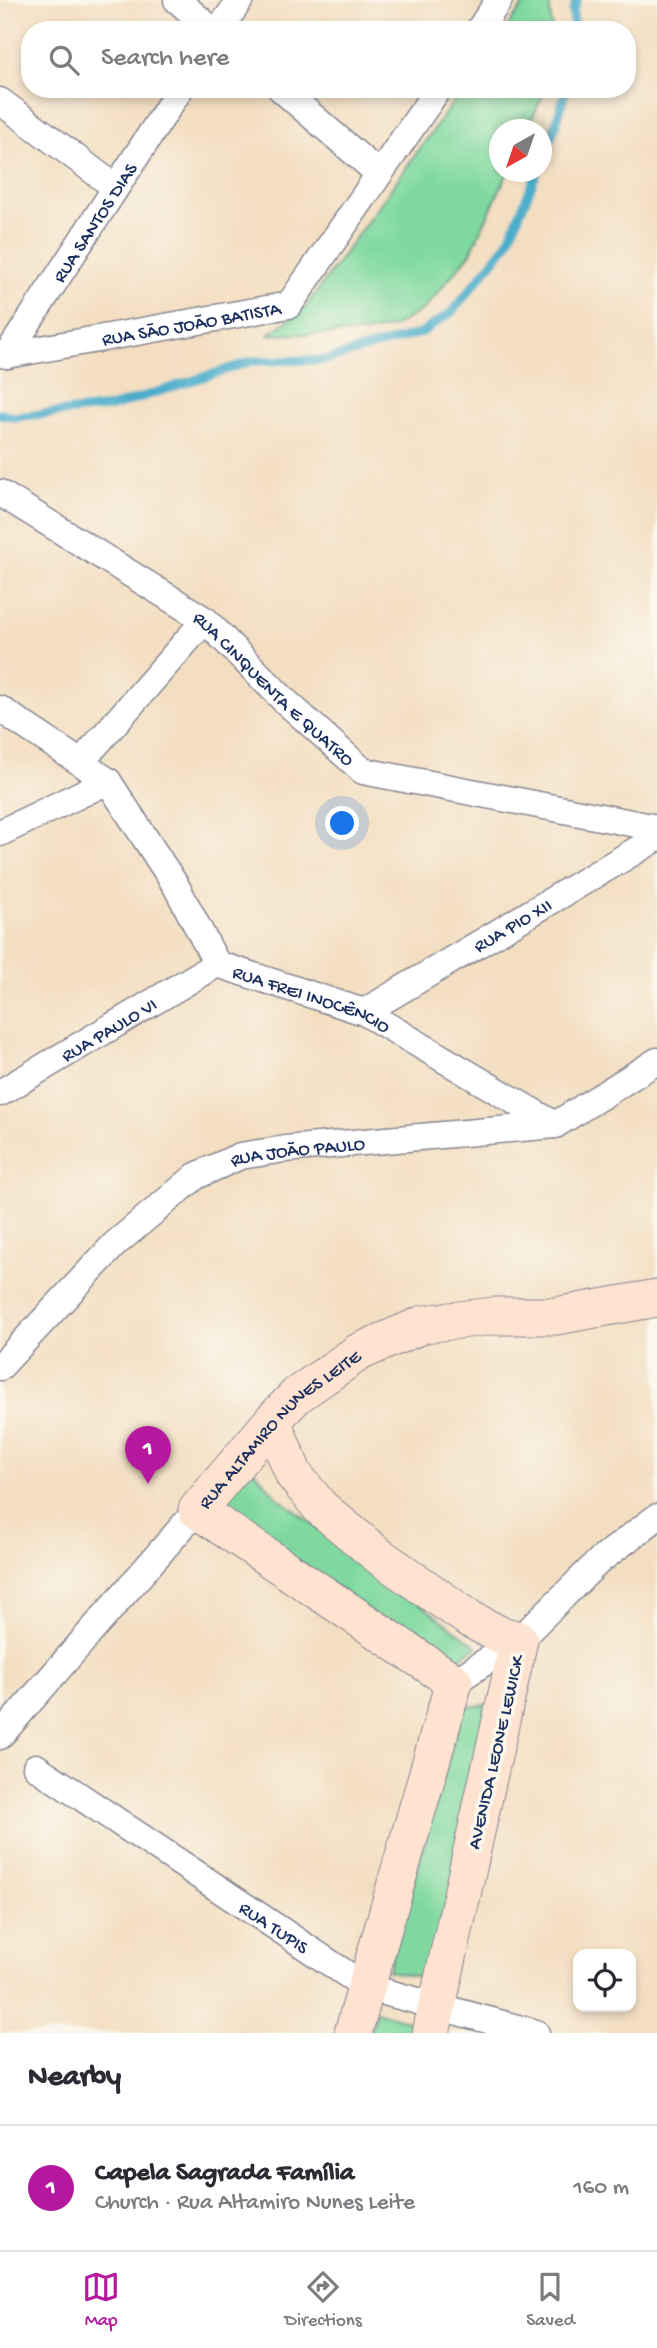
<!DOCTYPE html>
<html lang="en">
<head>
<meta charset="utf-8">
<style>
	:root { --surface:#fff; --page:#f2f2f3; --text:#2b2b33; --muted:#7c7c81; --line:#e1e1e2; --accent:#b5179e }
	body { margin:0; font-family:"Gochi Hand",sans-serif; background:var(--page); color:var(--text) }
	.controls { position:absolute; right:21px; bottom:21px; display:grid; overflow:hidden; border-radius:14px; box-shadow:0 4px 10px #0003 }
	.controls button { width:63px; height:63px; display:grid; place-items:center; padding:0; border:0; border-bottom:2px solid var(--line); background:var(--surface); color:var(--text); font:35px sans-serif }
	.compass { position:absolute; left:489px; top:119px; width:63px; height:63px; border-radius:50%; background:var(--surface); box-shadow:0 4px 10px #0003; rotate:220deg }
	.you { position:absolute; left:343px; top:824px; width:24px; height:24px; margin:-18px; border:5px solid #fff; border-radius:50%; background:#1a73e8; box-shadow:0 0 0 10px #1a73e833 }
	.badge { display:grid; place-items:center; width:46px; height:46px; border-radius:50%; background:var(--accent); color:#fff; font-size:23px; font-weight:700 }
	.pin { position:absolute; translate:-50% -58px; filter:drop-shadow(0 2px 4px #0008) }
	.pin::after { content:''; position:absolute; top:37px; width:24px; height:21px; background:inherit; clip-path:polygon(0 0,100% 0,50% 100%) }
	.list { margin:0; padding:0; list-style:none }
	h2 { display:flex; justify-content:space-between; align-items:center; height:91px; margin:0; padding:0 28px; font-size:30px }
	h2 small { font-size:23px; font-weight:400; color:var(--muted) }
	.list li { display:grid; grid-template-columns:46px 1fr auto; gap:21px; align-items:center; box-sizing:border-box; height:126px; padding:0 28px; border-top:2px solid var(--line) }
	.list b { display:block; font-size:26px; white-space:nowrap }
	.list p { margin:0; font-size:23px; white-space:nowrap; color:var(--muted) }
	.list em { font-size:23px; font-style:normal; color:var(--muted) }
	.icon { flex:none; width:38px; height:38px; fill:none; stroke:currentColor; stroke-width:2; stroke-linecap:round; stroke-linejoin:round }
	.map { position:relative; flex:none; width:657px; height:2033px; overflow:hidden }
	.search { position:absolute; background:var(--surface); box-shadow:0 4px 10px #0003; left:21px; right:21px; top:21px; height:77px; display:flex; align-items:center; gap:18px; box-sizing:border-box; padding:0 24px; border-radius:28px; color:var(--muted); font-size:26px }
	.sheet { height:217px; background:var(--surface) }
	nav { display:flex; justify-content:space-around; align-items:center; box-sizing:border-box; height:98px; border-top:2px solid var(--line); background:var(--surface); font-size:19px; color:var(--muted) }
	nav a { display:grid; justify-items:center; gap:4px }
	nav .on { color:var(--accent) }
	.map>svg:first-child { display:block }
	.green { fill:#7fd99f; stroke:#4d847e; stroke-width:2 }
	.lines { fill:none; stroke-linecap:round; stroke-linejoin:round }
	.stream { stroke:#4cadcb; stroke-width:9 }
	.street-casing { stroke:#878690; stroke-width:29 }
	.secondary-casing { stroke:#878690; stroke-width:39 }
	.street { stroke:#fff; stroke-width:26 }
	.secondary { stroke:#fee3d1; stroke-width:37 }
	.labels { text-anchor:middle; stroke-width:7; stroke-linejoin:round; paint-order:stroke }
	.street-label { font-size:19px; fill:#1b2f5e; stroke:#fbf7ec }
</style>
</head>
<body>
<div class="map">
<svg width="657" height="2033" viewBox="0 0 657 2033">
	<rect width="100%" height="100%" fill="#fbf7ec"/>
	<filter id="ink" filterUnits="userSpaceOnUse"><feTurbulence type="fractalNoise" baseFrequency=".0143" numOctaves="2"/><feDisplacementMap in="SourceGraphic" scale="14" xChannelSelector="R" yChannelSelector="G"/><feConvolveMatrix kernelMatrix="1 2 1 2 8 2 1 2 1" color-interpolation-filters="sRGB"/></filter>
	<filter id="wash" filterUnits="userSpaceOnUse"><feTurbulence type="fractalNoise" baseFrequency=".00686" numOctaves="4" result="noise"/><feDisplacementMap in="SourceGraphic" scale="28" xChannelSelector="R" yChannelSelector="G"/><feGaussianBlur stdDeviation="1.57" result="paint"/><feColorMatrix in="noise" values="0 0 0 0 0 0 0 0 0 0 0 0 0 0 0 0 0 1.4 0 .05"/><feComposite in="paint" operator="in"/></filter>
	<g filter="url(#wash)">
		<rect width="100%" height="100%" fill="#f3dec1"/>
		<g class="green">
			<path d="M527,0H549L552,30H505Z"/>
			<path d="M463,89H546L527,129L500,130V172H508L470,254L424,309L393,327L365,333L268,335L305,308Z"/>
			<path d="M252,1468L278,1498L478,1647L445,1664L251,1527L223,1496Z"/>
			<path d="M498,1704L429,1979L388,1971L463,1707Z"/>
			<path d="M376,2011L418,2024L415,2033H370Z"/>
		</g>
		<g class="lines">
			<g class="stream">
				<path d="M574,30L573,11L577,0"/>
				<path d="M542,160L555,127L566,89"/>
				<path d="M0,414L14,417L112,407L252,361L325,360L421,333L452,312L507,244L537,172"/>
			</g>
		</g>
	</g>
	<g filter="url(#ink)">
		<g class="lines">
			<defs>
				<g id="street">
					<path d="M177,0L212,30"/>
					<path d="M219,30L240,0"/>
					<path d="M479,30L499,0"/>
					<path d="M281,89L379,174"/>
					<path d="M0,101L115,187"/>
					<path id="s1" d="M0,354L7,355L289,305L438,89"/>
					<path id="s2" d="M7,355L180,89"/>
					<path id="s3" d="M0,493L205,620L284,700L363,771L657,828"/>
					<path id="s4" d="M0,709L108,781L176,886L217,964L364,1012L555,1125"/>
					<path d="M81,762L205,620"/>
					<path d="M0,833L108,781"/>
					<path id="s5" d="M364,1012L657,838"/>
					<path id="s6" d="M0,1093L217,964"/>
					<path id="s7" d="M0,1367L115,1244L196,1176L240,1156L285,1149L555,1125L657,1061"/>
					<path d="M454,1682L519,1640L599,1561L657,1517"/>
					<path d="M0,1736L197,1510"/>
					<path id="s8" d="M36,1767L366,1987L536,2033"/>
				</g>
				<g id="secondary">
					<path d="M272,1421L294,1475L321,1508L379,1556L470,1619L498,1634L519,1640L431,2033"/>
					<path id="s9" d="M353,2033L454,1682L197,1510L272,1421L297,1395L359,1352L424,1324L494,1316H556L657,1298"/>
				</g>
			</defs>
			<use href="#street" class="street-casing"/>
			<use href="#secondary" class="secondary-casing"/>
			<use href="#street" class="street"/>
			<use href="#secondary" class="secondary"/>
		</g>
	</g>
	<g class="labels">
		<g class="street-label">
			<text dy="7" stroke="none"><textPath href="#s2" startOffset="159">RUA SANTOS DIAS</textPath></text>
			<text dy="7" stroke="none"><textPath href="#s1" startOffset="194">RUA SÃO JOÃO BATISTA</textPath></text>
			<text dy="7" stroke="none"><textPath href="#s3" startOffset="338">RUA CINQUENTA E QUATRO</textPath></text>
			<text dy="7" stroke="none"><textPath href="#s5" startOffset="172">RUA PIO XII</textPath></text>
			<text dy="7" stroke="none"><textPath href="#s4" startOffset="444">RUA FREI INOCÊNCIO</textPath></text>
			<text dy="7" stroke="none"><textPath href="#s6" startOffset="126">RUA PAULO VI</textPath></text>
			<text dy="7" stroke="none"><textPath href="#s7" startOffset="380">RUA JOÃO PAULO</textPath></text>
			<text dy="7" stroke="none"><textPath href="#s9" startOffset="791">RUA ALTAMIRO NUNES LEITE</textPath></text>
			<text transform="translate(494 1752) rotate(-77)" y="7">AVENIDA LEONE LEWICK</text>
			<text dy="7" stroke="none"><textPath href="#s8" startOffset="287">RUA TUPIS</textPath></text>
		</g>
	</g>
</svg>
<div class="controls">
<button><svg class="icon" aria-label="locate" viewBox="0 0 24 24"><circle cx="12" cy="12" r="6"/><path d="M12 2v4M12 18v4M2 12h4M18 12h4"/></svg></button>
</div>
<svg class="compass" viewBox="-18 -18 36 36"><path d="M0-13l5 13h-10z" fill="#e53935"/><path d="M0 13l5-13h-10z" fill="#7c7c81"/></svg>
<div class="you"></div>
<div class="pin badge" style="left:148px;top:1484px">1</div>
<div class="search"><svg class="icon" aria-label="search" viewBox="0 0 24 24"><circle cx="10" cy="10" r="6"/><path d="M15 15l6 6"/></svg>Search here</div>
</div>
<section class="sheet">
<h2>Nearby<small></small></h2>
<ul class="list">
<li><span class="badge">1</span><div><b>Capela Sagrada Família</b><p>Church · Rua Altamiro Nunes Leite</p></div><em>160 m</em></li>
</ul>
</section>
<nav>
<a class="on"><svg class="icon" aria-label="map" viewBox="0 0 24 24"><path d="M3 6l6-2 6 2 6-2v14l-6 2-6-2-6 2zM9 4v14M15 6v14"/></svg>Map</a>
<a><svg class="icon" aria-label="directions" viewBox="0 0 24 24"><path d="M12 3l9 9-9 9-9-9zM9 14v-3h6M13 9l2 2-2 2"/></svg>Directions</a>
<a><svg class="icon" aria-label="saved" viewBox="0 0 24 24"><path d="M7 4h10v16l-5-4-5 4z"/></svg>Saved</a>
</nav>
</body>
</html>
